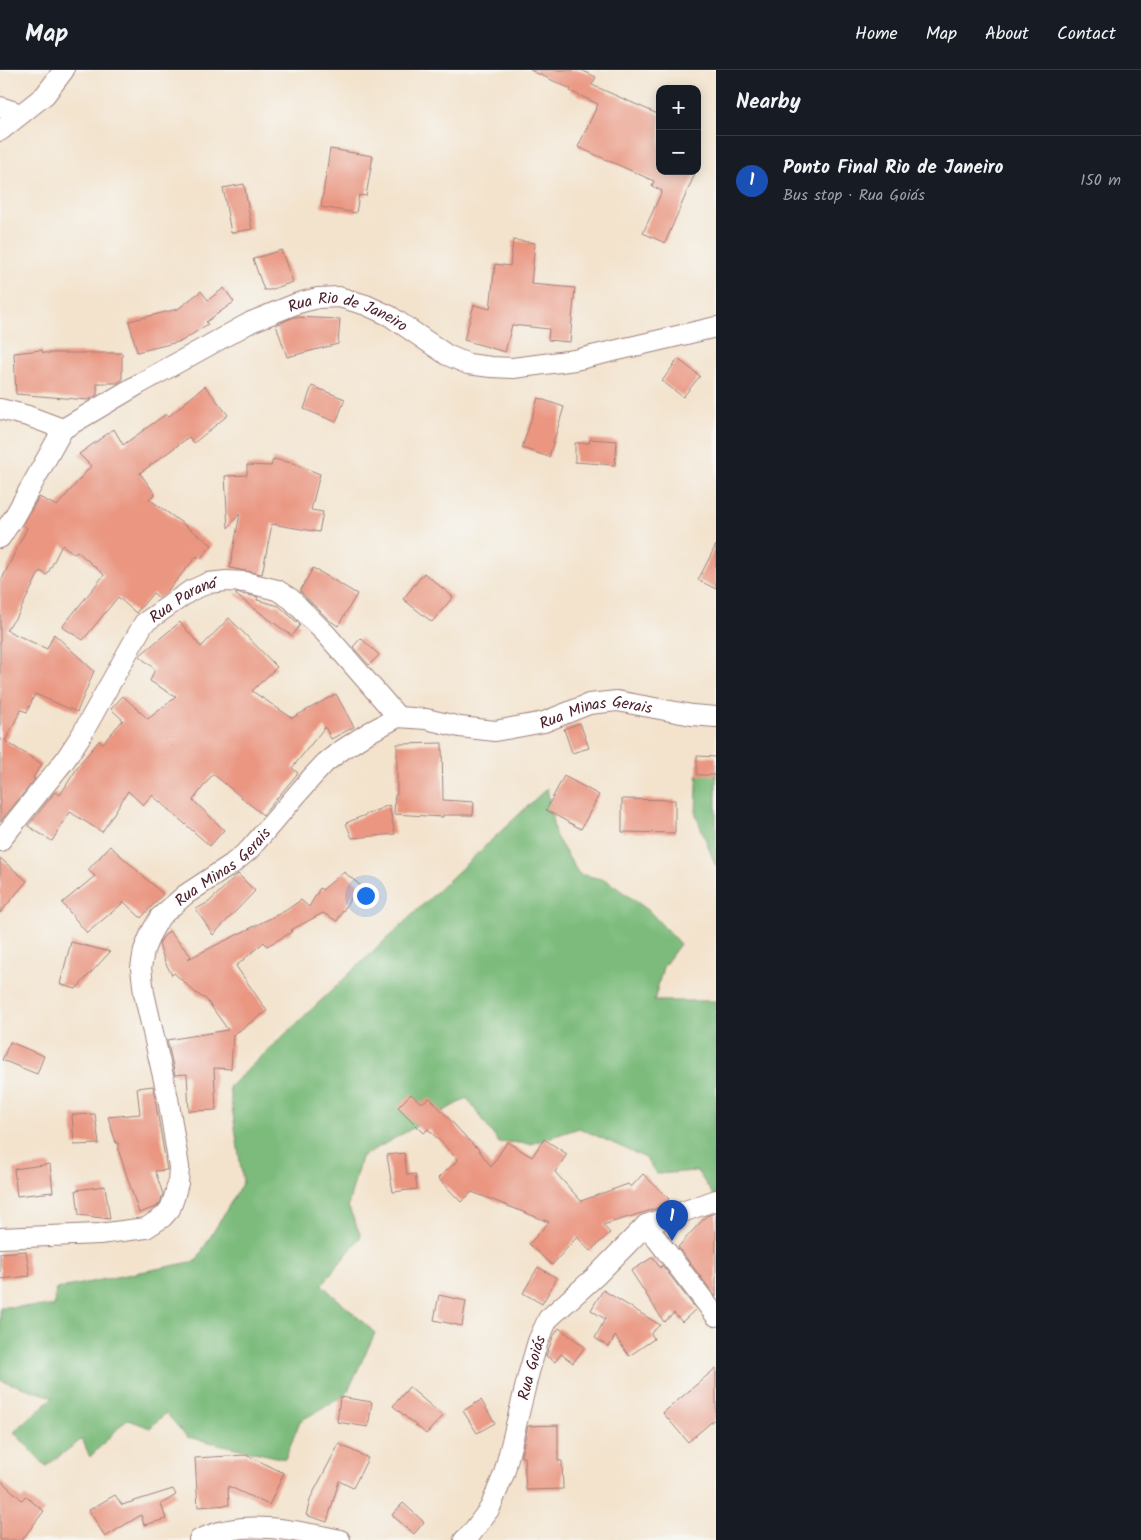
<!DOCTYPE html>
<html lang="en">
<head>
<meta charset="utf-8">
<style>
	:root { --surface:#171b24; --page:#20242c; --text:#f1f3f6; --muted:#9ea1a6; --line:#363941; --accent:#d690ce }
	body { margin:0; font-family:Kalam,sans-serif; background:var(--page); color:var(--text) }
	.controls { position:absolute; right:15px; top:15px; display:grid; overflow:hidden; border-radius:10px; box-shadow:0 2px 12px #0003 }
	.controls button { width:45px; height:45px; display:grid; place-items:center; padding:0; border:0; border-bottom:1px solid var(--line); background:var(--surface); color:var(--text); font:25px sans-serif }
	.you { position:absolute; left:365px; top:825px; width:18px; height:18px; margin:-12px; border:4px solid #fff; border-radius:50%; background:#1a73e8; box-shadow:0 0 0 8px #1a73e833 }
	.badge { display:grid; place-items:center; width:32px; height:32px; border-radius:50%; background:var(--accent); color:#fff; font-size:16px; font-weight:700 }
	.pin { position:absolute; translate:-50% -41px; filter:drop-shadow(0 1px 2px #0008) }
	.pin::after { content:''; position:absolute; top:26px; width:18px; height:15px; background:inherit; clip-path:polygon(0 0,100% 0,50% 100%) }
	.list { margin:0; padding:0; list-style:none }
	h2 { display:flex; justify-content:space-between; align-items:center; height:65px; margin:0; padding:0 20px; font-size:21px }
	h2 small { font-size:16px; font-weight:400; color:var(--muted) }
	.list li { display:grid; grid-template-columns:32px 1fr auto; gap:15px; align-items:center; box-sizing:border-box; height:90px; padding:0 20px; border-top:1px solid var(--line) }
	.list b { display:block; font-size:19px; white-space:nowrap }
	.list p { margin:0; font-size:16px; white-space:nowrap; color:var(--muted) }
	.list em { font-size:16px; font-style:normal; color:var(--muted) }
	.map { position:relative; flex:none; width:716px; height:1470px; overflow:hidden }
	header { display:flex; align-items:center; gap:30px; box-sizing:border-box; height:70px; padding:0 25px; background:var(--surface); border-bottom:1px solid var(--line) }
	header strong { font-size:24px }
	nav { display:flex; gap:28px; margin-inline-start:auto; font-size:18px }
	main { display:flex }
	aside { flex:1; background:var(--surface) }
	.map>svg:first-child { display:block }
	.forest { fill:#7cbb7b; stroke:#636d53 }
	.building { fill:#ea9681 }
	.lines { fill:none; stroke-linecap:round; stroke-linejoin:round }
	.street-casing { stroke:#9e817c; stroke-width:22 }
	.street { stroke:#fff; stroke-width:20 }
	.labels { text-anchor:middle; stroke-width:4; stroke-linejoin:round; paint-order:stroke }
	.street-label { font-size:16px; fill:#4a1f2b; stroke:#f6f6f2 }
</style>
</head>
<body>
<header>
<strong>Map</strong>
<nav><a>Home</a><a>Map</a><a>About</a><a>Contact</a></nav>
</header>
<main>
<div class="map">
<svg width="716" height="1470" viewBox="0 0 716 1470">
	<rect width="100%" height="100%" fill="#f6f6f2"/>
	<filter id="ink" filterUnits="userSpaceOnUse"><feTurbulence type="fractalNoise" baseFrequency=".02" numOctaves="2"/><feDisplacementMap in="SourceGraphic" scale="10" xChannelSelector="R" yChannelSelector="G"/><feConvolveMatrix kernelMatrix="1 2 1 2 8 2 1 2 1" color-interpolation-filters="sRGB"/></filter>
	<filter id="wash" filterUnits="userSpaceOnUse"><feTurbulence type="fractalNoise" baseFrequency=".0096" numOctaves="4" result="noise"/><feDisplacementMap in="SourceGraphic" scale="20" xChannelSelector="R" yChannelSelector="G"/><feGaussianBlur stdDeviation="1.12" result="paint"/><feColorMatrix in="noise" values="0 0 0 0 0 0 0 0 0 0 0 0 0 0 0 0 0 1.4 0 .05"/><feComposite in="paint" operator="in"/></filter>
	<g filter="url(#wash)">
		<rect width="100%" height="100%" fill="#f3e3cd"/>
		<g class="forest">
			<path d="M698,689L716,693V797L696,745Z"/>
			<path d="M547,718L555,765L579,804L606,810L648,840L680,874L663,897L654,931H716V1129L697,1101L656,1104L646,1088L579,1058L531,1074L507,1072L499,1073L467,1028L361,1087L348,1136L361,1166L322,1215L375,1263L346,1325L300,1351L285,1389L187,1367L166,1343L150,1358L127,1349L90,1387L82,1369L46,1396L14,1362L53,1327L0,1310V1237L54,1236L56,1219L196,1191L243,1112L229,1017Z"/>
		</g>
		<g id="blocks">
			<g class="building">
				<path d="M530,0H581L596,7L592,15L660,45V101H696L665,173L643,163L662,121L652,116L654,111L578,77L598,34L570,21L571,19Z"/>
				<path d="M330,79L373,86L366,126L359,125L356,143L321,137Z"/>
				<path d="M244,114L252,159L231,163L223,118Z"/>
				<path d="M513,170L535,173L531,214L575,218L570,272L548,270L549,259L512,255L505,282L464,270L474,235L490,239L495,194L510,196Z"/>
				<path d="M281,180L293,212L270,220H264L253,189Z"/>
				<path d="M224,218L234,232L206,252L208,254L182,271L137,282L129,251L178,239L201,221L208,230Z"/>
				<path d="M294,247L340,249L338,274L287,287L276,255Z"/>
				<path d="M42,280L43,283H122V310L117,313H97V325L88,330L16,324L14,283Z"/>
				<path d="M678,289L700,306L683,327L662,311Z"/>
				<path d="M205,316L228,345L194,373L189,367L140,403L155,424L149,429L212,475L200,489L197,486L163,526L159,528L153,523L136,543L118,527L83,570L62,557L104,505L77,481L75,484L62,475L47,505L40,501L18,545L6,560L47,579L54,564L94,601L77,642L35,624L27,642L21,640L5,671L42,694L33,708L35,709L0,752V513L27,458L23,455L39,427L57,436L91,396L79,384L114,359L123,375L166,344L168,347Z"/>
				<path d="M312,316L345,329L336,352L304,339Z"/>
				<path d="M538,328L564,337L549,387L522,378Z"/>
				<path d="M590,369L617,371L615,395L575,392V373H589Z"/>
				<path d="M273,389L292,393L320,404L311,440L323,442L319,462L272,454L262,504L230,498L240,443L228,458L225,406L247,405V395L271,396Z"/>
				<path d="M716,475V519L698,510Z"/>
				<path d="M313,498L357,524L338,556L329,550L300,521Z"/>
				<path d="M424,503L453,527L432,552L403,529Z"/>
				<path d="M236,523L258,527L257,530L279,536L300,555L292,566L236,525Z"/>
				<path d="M229,548L277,597L252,621L292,648L336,624L354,657L331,669L325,657L292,698L298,703L263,745L213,704L193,730L224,760L210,776L152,725L143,735L128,721L102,762L70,742L52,771L28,756L55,722L60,725L81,692L99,671L103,673L123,650L111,639L123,626L148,649L176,627L150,611L155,599L139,586L180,552L201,577Z"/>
				<path d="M361,568L379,585L369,595L353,577Z"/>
				<path d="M580,653L589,678L572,683L564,659Z"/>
				<path d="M442,673L443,730L474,732L473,745H443V747L394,744L395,725H397V674Z"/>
				<path d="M697,686L716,687V705H697Z"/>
				<path d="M564,706L599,725L581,759L546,740Z"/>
				<path d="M622,729L675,730V763L622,762Z"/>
				<path d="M389,735L395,764L352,768L346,753Z"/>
				<path d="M110,776L163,824L141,848L124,832L87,863L62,833L95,806L88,800Z"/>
				<path d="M0,788L27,811L0,843Z"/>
				<path d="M344,802L361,816L355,821L337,851L323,843L291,860L292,862L267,876L264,872L236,896L267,941L233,965L231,999L214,998L216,1040L189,1041L187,1004L175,1005L167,970L228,960L206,929L197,924L174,903L172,905L165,892L159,874L163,867L169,861L191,886L188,889L285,841L301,830L309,837L320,818L322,820Z"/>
				<path d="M238,804L255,821L213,865L196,839L209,832Z"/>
				<path d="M71,872L110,882L76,919L60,914Z"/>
				<path d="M10,972L44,986L37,1004L2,990Z"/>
				<path d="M153,1016L167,1100L155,1101L163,1124L160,1133L156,1137L139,1143L119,1082L118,1073H116L108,1047L140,1044L137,1018Z"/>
				<path d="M411,1024L421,1033L430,1028L475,1077L476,1076L491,1097L507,1072L532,1087L544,1069L567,1084L555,1102L581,1131L628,1114L631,1117L643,1104L669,1129L661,1137L603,1155L610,1163L590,1181L577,1167L552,1195L529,1174L549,1152L472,1122L461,1132L438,1108L458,1090L428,1059L424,1063L398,1037Z"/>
				<path d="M95,1044L99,1074L74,1075L72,1045Z"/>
				<path d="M404,1083L407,1105L415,1104L417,1119L393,1122L387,1085Z"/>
				<path d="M50,1094L53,1122L17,1126L14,1099Z"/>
				<path d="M105,1116L110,1149L79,1145L76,1120Z"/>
				<path d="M716,1143V1227L678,1177L706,1146Z"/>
				<path d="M26,1181L30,1206L0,1209V1183Z"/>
				<path d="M653,1187L660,1198L662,1195L696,1239L682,1252L674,1243L664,1252L631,1201Z"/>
				<path d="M538,1197L557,1208L542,1234L523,1223Z"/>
				<path d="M603,1220L660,1255L651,1263L654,1269L629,1286L615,1266L609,1277L595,1268L605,1249L591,1240Z"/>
				<path d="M439,1225L466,1231L462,1256L434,1250Z"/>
				<path d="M559,1258L585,1277L573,1293L561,1284L555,1292L546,1286L553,1267Z"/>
				<path d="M716,1298V1348L688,1372L663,1343Z"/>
				<path d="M409,1317L443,1346L426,1364L393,1336Z"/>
				<path d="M340,1327L372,1332L368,1357L337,1352Z"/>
				<path d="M481,1330L495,1353L477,1363L463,1341Z"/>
				<path d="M558,1355V1391H562L563,1419L526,1420L524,1387H521V1385L528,1356Z"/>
				<path d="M339,1374L368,1388L353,1418L339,1411L327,1452L306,1445L311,1427Z"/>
				<path d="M246,1385L284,1403L269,1435L228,1416L229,1435L198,1437L195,1388Z"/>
				<path d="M0,1410L22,1430L25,1426L44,1441L22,1470H0Z"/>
				<path d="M173,1419L176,1425L161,1434L166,1449L144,1455L141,1445L105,1467L89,1440L115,1425L122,1435Z"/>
				<path d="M403,1433L424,1452L414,1464L392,1445Z"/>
			</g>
		</g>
	</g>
	<g filter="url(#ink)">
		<use href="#blocks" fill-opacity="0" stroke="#9e817c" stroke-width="1"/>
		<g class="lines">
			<defs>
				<g id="street">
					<path d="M0,37L21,44"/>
					<path d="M0,61L45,25L64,0"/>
					<path id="s1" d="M0,339L28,346L63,359L139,314L251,252L298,233L318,228L339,227L366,235L390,246L447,285L468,294L491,297L513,298L575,290L716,257"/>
					<path d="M0,468L14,447L63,359"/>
					<path id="s2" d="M0,771L65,690L82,664L144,553L190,521L208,513L226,511L245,512L277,520L291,529L326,564L398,647"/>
					<path d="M646,1155L716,1246"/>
					<path id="s3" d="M0,1168L99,1164L146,1158L163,1147L170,1139L174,1128L178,1113L179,1097L168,1028L144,923L141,898L144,880L151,863L160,847L185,825L232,794L249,780L312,707L325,693L339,682L368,663L398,647L426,649L460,657L495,661L544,652L589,634L617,631L692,645L716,647"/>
					<path d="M199,1470C242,1448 295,1460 340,1470"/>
					<path id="s4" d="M464,1470L471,1464L490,1438L504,1404L529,1302L538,1271L548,1249L597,1205L646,1155L716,1130"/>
				</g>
			</defs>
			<use href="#street" class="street-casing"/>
			<use href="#street" class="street"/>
		</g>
	</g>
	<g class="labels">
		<g class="street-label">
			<text dy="6" stroke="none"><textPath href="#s1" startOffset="386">Rua Rio de Janeiro</textPath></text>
			<text dy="6" stroke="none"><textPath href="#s2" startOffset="308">Rua Paraná</textPath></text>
			<text dy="6" stroke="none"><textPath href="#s3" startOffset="994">Rua Minas Gerais</textPath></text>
			<text dy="6" stroke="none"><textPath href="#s3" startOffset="559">Rua Minas Gerais</textPath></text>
			<text dy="6" stroke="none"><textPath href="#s4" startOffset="188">Rua Goiás</textPath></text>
		</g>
	</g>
</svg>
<div class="controls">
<button>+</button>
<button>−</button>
</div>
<div class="you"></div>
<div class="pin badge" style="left:672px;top:1171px;background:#1a4fb4">1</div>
</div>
<aside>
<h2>Nearby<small></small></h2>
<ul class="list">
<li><span class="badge" style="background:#1a4fb4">1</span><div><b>Ponto Final Rio de Janeiro</b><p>Bus stop · Rua Goiás</p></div><em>150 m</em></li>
</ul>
</aside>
</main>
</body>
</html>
